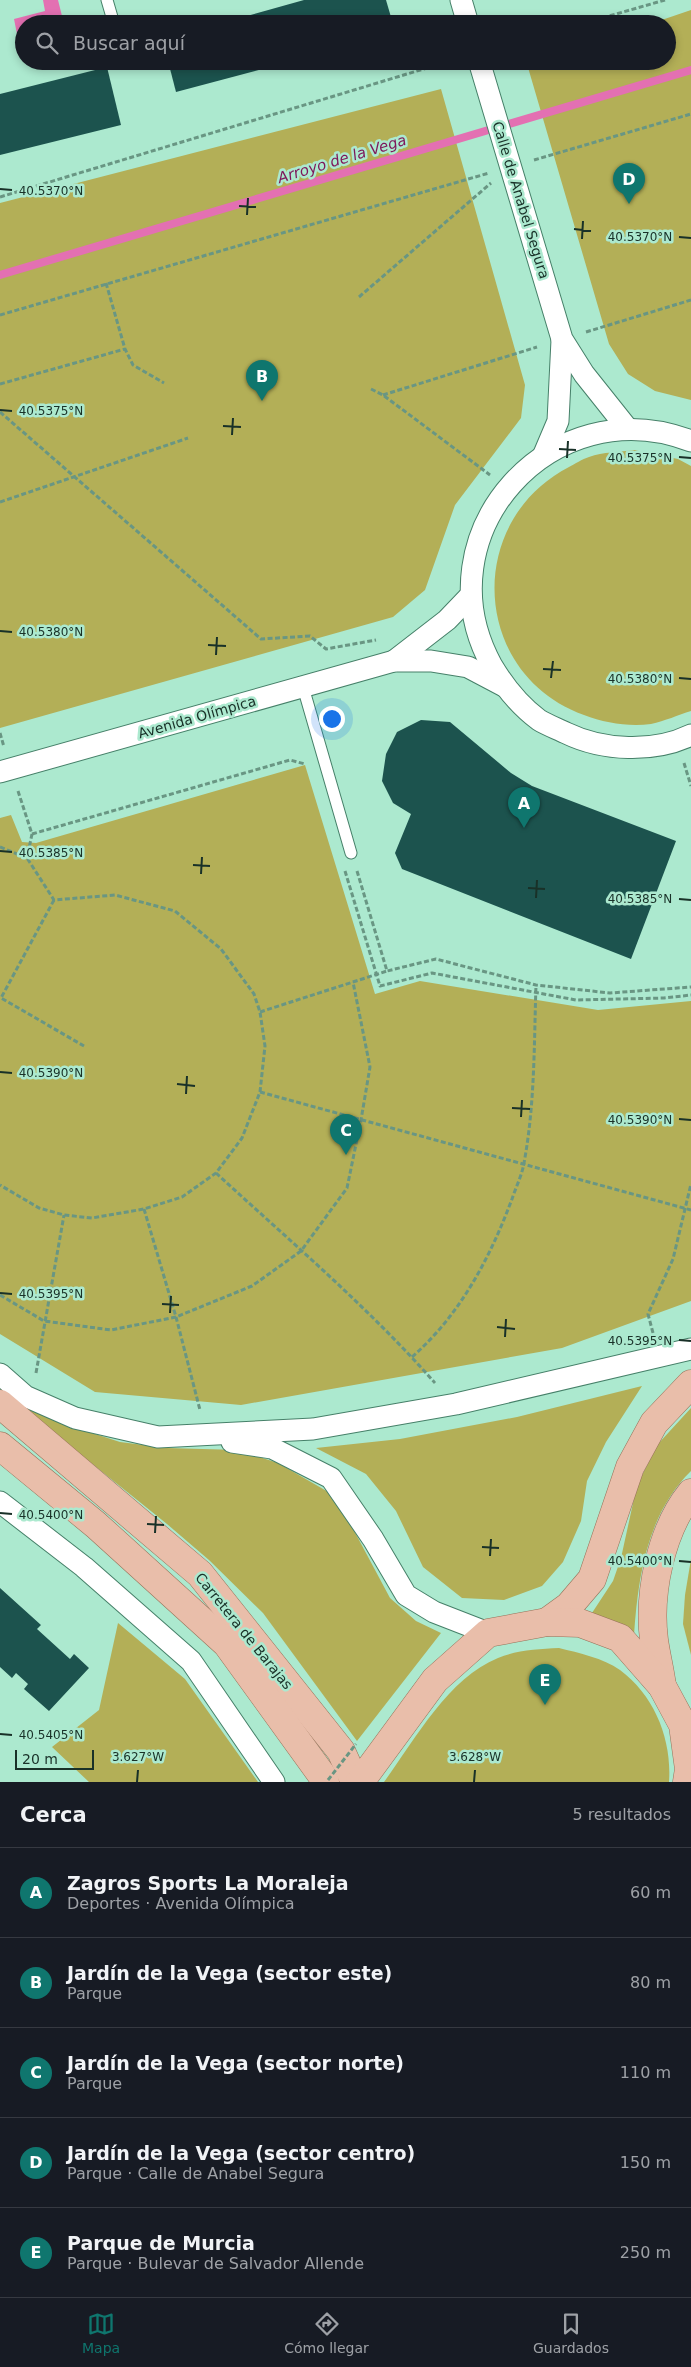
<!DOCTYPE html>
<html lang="es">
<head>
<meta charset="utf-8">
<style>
	:root { --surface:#171b24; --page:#20242c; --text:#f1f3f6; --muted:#9ea1a6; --line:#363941; --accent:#0f766e }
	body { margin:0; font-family:"DejaVu Sans",sans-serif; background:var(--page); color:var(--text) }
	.scale { position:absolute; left:15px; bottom:12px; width:79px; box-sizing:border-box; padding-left:5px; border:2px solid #193128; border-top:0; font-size:14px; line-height:18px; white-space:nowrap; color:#193128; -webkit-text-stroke:4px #ace9cf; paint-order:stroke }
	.you { position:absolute; left:331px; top:718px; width:18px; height:18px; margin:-12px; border:4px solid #fff; border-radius:50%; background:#1a73e8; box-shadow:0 0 0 8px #1a73e833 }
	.badge { display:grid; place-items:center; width:32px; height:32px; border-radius:50%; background:var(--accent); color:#fff; font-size:16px; font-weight:700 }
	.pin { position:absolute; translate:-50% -41px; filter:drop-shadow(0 1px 2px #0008) }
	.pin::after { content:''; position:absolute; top:26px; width:18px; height:15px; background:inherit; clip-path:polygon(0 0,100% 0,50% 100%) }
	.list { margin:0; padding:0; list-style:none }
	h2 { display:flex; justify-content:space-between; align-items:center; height:65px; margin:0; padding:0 20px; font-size:21px }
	h2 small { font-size:16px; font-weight:400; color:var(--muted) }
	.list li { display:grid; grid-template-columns:32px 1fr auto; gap:15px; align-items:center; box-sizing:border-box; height:90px; padding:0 20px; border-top:1px solid var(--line) }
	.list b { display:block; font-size:19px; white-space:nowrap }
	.list p { margin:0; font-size:16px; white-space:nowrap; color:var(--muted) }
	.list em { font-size:16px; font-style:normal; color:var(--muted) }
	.icon { flex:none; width:28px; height:28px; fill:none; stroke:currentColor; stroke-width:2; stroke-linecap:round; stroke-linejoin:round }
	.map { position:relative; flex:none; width:691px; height:1782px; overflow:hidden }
	.search { position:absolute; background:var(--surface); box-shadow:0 2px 8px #0003; left:15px; right:15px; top:15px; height:55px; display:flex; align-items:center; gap:12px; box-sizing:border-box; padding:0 18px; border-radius:28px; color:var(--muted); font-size:19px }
	.sheet { height:515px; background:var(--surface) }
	nav { display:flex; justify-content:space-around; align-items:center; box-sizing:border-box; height:70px; border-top:1px solid var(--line); background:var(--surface); font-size:14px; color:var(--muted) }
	nav a { display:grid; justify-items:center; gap:2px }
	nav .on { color:var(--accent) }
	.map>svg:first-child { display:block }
	.green { fill:#b3af57 }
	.water { fill:#e370b2 }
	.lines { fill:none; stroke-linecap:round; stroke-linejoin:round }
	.stream { stroke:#e370b2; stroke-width:8 }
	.building { fill:#1c534e }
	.lane-casing { stroke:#468069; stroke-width:13 }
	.street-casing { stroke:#468069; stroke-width:23 }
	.primary-casing { stroke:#967158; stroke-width:29 }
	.path { stroke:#699683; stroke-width:3; stroke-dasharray:5 2.5; stroke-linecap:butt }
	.lane { stroke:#fff; stroke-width:11 }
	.street { stroke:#fff; stroke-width:21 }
	.primary { stroke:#e9beaa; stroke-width:28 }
	.path-bridge { stroke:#699683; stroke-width:3; stroke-dasharray:5 2.5; stroke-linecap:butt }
	.ticks { fill:none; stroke:#193128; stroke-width:2 }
	.labels { text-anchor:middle; stroke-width:5; stroke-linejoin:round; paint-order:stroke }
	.street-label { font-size:14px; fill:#193128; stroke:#ace9cf }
	.water-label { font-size:15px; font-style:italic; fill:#7e165a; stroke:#ace9cf }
	.ticks-label { font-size:12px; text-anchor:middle; fill:#193128; stroke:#ace9cf; stroke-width:5; stroke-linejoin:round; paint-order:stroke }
</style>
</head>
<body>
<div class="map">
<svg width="691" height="1782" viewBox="0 0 691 1782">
	<rect width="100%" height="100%" fill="#ace9cf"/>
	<g class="green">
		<path d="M691,10V400L655,391L628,374L609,344L527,64L535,61H667V24H650Z"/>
		<path d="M441,89L525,385L521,418L455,505L425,590L393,617L0,728V203Z"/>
		<path d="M634,450L678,459L691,466V711C678,715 665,721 651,724C629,727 605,723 584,715C472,675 463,522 569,467C575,464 582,459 589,457C603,452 620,452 634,450Z"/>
		<path d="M305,765L375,994L420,981L598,1010L691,1001V1301L562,1348L241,1405L95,1392L0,1334V818L11,815L22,842L36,843Z"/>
		<path d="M642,1386L606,1442L587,1481L581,1521L563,1562L542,1586L504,1600L462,1598L423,1567L396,1511L366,1474L316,1448L400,1439L517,1417Z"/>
		<path d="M14,1401L61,1423L120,1442L167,1448L238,1450L278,1463L330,1493L351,1525L390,1598L416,1621L441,1633L357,1741L263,1613L209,1560L167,1524Z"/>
		<path d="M691,1408V1471C647,1514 638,1577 634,1635L590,1616L613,1581L621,1558L637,1485L658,1444Z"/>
		<path d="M691,1559V1655L683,1624L685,1595Z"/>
		<path d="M118,1623L185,1679L258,1782H89L52,1747L99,1710Z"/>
		<path d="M559,1648C579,1653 603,1658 620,1670C655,1696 672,1740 669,1782H384C415,1740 448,1678 498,1658C517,1650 538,1649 559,1648Z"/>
	</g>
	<path class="water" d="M43,0H58L64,24H24V48L20,49L14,19L45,11Z"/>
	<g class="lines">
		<path class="stream" d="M0,275L691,70"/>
	</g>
	<g class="building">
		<path d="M304,0H386L393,24H218Z"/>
		<path d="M168,61H289V62L176,92Z"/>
		<path d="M107,67L121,125L0,155V94Z"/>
		<path d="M421,720L450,722L511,773L532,786L676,841L631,959L402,869L395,853L411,814L393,803L382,781L386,754L397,732Z"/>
		<path d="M0,1588L41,1625L37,1629L70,1659L74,1654L89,1668L49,1711L24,1689L28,1684L16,1673L12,1678L0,1667Z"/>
	</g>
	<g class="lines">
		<defs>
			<g id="lane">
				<path d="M107,0L114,24"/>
				<path d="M303,687L351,853"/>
			</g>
			<g id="street">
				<path d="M461,0L468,24"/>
				<path d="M479,61L562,339L584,374L627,428"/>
				<path d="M691,441C552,387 419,534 492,666C504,686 520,706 539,720C547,725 558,729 566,733C603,751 654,753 691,735"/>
				<path d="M544,454L558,421L562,340"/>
				<path d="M394,661L447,620L470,596"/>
				<path d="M0,772L394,661H431L468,667L504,686"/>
				<path d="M0,1374L25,1396L75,1418L158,1437L313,1429L456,1404L691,1349"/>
				<path d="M232,1442L272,1448L331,1478L373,1539L406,1595L434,1612L488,1633"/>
				<path d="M0,1502L84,1567L191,1661L274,1782"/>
			</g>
			<g id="primary">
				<path d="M0,1404L200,1574L341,1751L355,1782"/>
				<path d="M0,1446L96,1525L227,1644L321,1774L325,1782"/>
				<path d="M547,1622L569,1606L592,1579L630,1467L654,1423L691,1384"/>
				<path d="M662,1686C660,1670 656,1655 654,1640C648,1593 661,1530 691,1493"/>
				<path d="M360,1782L435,1680L488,1633L547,1622L580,1623L620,1638L662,1686L683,1725L689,1769L687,1782"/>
			</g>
		</defs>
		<use href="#lane" class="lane-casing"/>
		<use href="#street" class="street-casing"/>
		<use href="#primary" class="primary-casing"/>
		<g class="path">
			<path d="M581,24L665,0"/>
			<path d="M534,160L691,114"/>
			<path d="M0,197L450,61"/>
			<path d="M106,283L125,349L133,365L164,383"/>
			<path d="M359,297L491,183"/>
			<path d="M0,315L489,173"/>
			<path d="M586,332L691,300"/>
			<path d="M0,384L125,349"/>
			<path d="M371,389L383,395L490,475"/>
			<path d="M383,395L537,347"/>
			<path d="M0,412L261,639L310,636L326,649L376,640"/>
			<path d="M0,502L188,438"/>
			<path d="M0,733L4,747"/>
			<path d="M684,763L691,786"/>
			<path d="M18,791L32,834L27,858"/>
			<path d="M32,834L290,760L305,764"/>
			<path d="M0,847L27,858L54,900L115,895L175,911L221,949L254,994L260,1012L265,1046L260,1092L242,1138L216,1173L182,1197L144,1209L92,1218L64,1215L39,1208L0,1185"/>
			<path d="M345,871L380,986L432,973L576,1000L664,998L691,995"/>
			<path d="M357,871L387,971L436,959L536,985L610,993L691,987"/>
			<path d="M54,900L1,998L84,1046"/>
			<path d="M260,1012L387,971"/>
			<path d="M260,1092L691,1210"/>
			<path d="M216,1173C290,1241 368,1307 435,1383"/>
			<path d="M144,1209L176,1317L200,1410"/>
			<path d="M0,1295L44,1321L111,1330L176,1317L252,1286L301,1251L347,1188L361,1120L370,1067L353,982"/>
			<path d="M653,1333L648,1314L673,1259L691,1184"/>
			<path d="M412,1357C460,1315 490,1258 512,1199C516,1187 522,1175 524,1163C535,1104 534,1044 536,985"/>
			<path d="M36,1373L64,1215"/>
		</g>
		<use href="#lane" class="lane"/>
		<use href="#street" class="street"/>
		<use href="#primary" class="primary"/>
		<path class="path-bridge" d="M328,1780L356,1744"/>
	</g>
	<path class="ticks" d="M0,189L12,190M239,206L256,207M247,215L248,198M574,229L591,231M679,237L691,238M582,239L583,221M0,410L12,411M223,426L241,427M232,435L233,418M559,449L576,450M679,457L691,458M567,458L568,441M0,631L12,632M208,645L226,646M216,655L217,637M543,669L561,670M551,678L553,661M679,678L691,679M0,851L12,852M193,865L210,866M201,874L202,857M528,888L545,889M536,898L537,880M679,899L691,900M0,1072L12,1073M177,1084L195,1086M186,1094L187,1076M512,1108L530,1109M521,1117L522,1100M679,1119L691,1120M0,1293L12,1294M162,1304L179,1305M170,1313L171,1296M497,1327L515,1329M505,1337L506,1319M679,1340L691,1341M0,1513L12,1514M147,1524L164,1525M155,1533L156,1516M482,1547L499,1548M490,1556L491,1539M679,1561L691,1562M0,1734L12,1735M137,1782L138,1770M474,1782L475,1770"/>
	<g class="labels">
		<g class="street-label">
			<text transform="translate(521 200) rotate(73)" y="5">Calle de Anabel Segura</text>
			<text transform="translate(197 717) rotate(-16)" y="5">Avenida Olímpica</text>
			<text transform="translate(244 1631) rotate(51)" y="5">Carretera de Barajas</text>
		</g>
		<g class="water-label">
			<text transform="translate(342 159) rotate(-17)" y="5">Arroyo de la Vega</text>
		</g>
	</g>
	<g class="ticks-label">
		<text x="51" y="195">40.5370°N</text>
		<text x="640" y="241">40.5370°N</text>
		<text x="51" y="415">40.5375°N</text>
		<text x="640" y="462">40.5375°N</text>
		<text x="51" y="636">40.5380°N</text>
		<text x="640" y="683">40.5380°N</text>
		<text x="51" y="857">40.5385°N</text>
		<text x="640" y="903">40.5385°N</text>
		<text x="51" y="1077">40.5390°N</text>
		<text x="640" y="1124">40.5390°N</text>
		<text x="51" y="1298">40.5395°N</text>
		<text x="640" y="1345">40.5395°N</text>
		<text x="51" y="1519">40.5400°N</text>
		<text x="640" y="1565">40.5400°N</text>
		<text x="51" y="1739">40.5405°N</text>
		<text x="138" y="1761">3.627°W</text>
		<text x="475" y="1761">3.628°W</text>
	</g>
</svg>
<div class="scale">20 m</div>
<div class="you"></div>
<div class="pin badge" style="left:524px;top:828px">A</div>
<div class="pin badge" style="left:262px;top:401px">B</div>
<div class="pin badge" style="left:346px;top:1155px">C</div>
<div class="pin badge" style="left:629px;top:204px">D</div>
<div class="pin badge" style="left:545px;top:1705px">E</div>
<div class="search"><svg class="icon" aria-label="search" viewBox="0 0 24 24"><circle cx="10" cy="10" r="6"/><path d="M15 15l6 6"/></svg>Buscar aquí</div>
</div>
<section class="sheet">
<h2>Cerca<small>5 resultados</small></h2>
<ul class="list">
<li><span class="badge">A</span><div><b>Zagros Sports La Moraleja</b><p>Deportes · Avenida Olímpica</p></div><em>60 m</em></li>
<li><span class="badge">B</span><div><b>Jardín de la Vega (sector este)</b><p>Parque</p></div><em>80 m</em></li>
<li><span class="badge">C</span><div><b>Jardín de la Vega (sector norte)</b><p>Parque</p></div><em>110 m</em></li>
<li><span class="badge">D</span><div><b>Jardín de la Vega (sector centro)</b><p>Parque · Calle de Anabel Segura</p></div><em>150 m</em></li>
<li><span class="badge">E</span><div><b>Parque de Murcia</b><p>Parque · Bulevar de Salvador Allende</p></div><em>250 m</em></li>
</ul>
</section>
<nav>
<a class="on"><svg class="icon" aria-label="map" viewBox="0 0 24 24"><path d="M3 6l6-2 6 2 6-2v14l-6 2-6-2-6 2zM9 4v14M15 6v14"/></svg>Mapa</a>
<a><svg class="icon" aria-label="directions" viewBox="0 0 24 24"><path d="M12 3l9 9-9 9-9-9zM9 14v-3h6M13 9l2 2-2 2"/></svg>Cómo llegar</a>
<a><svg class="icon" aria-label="saved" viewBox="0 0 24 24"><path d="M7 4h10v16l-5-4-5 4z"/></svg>Guardados</a>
</nav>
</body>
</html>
